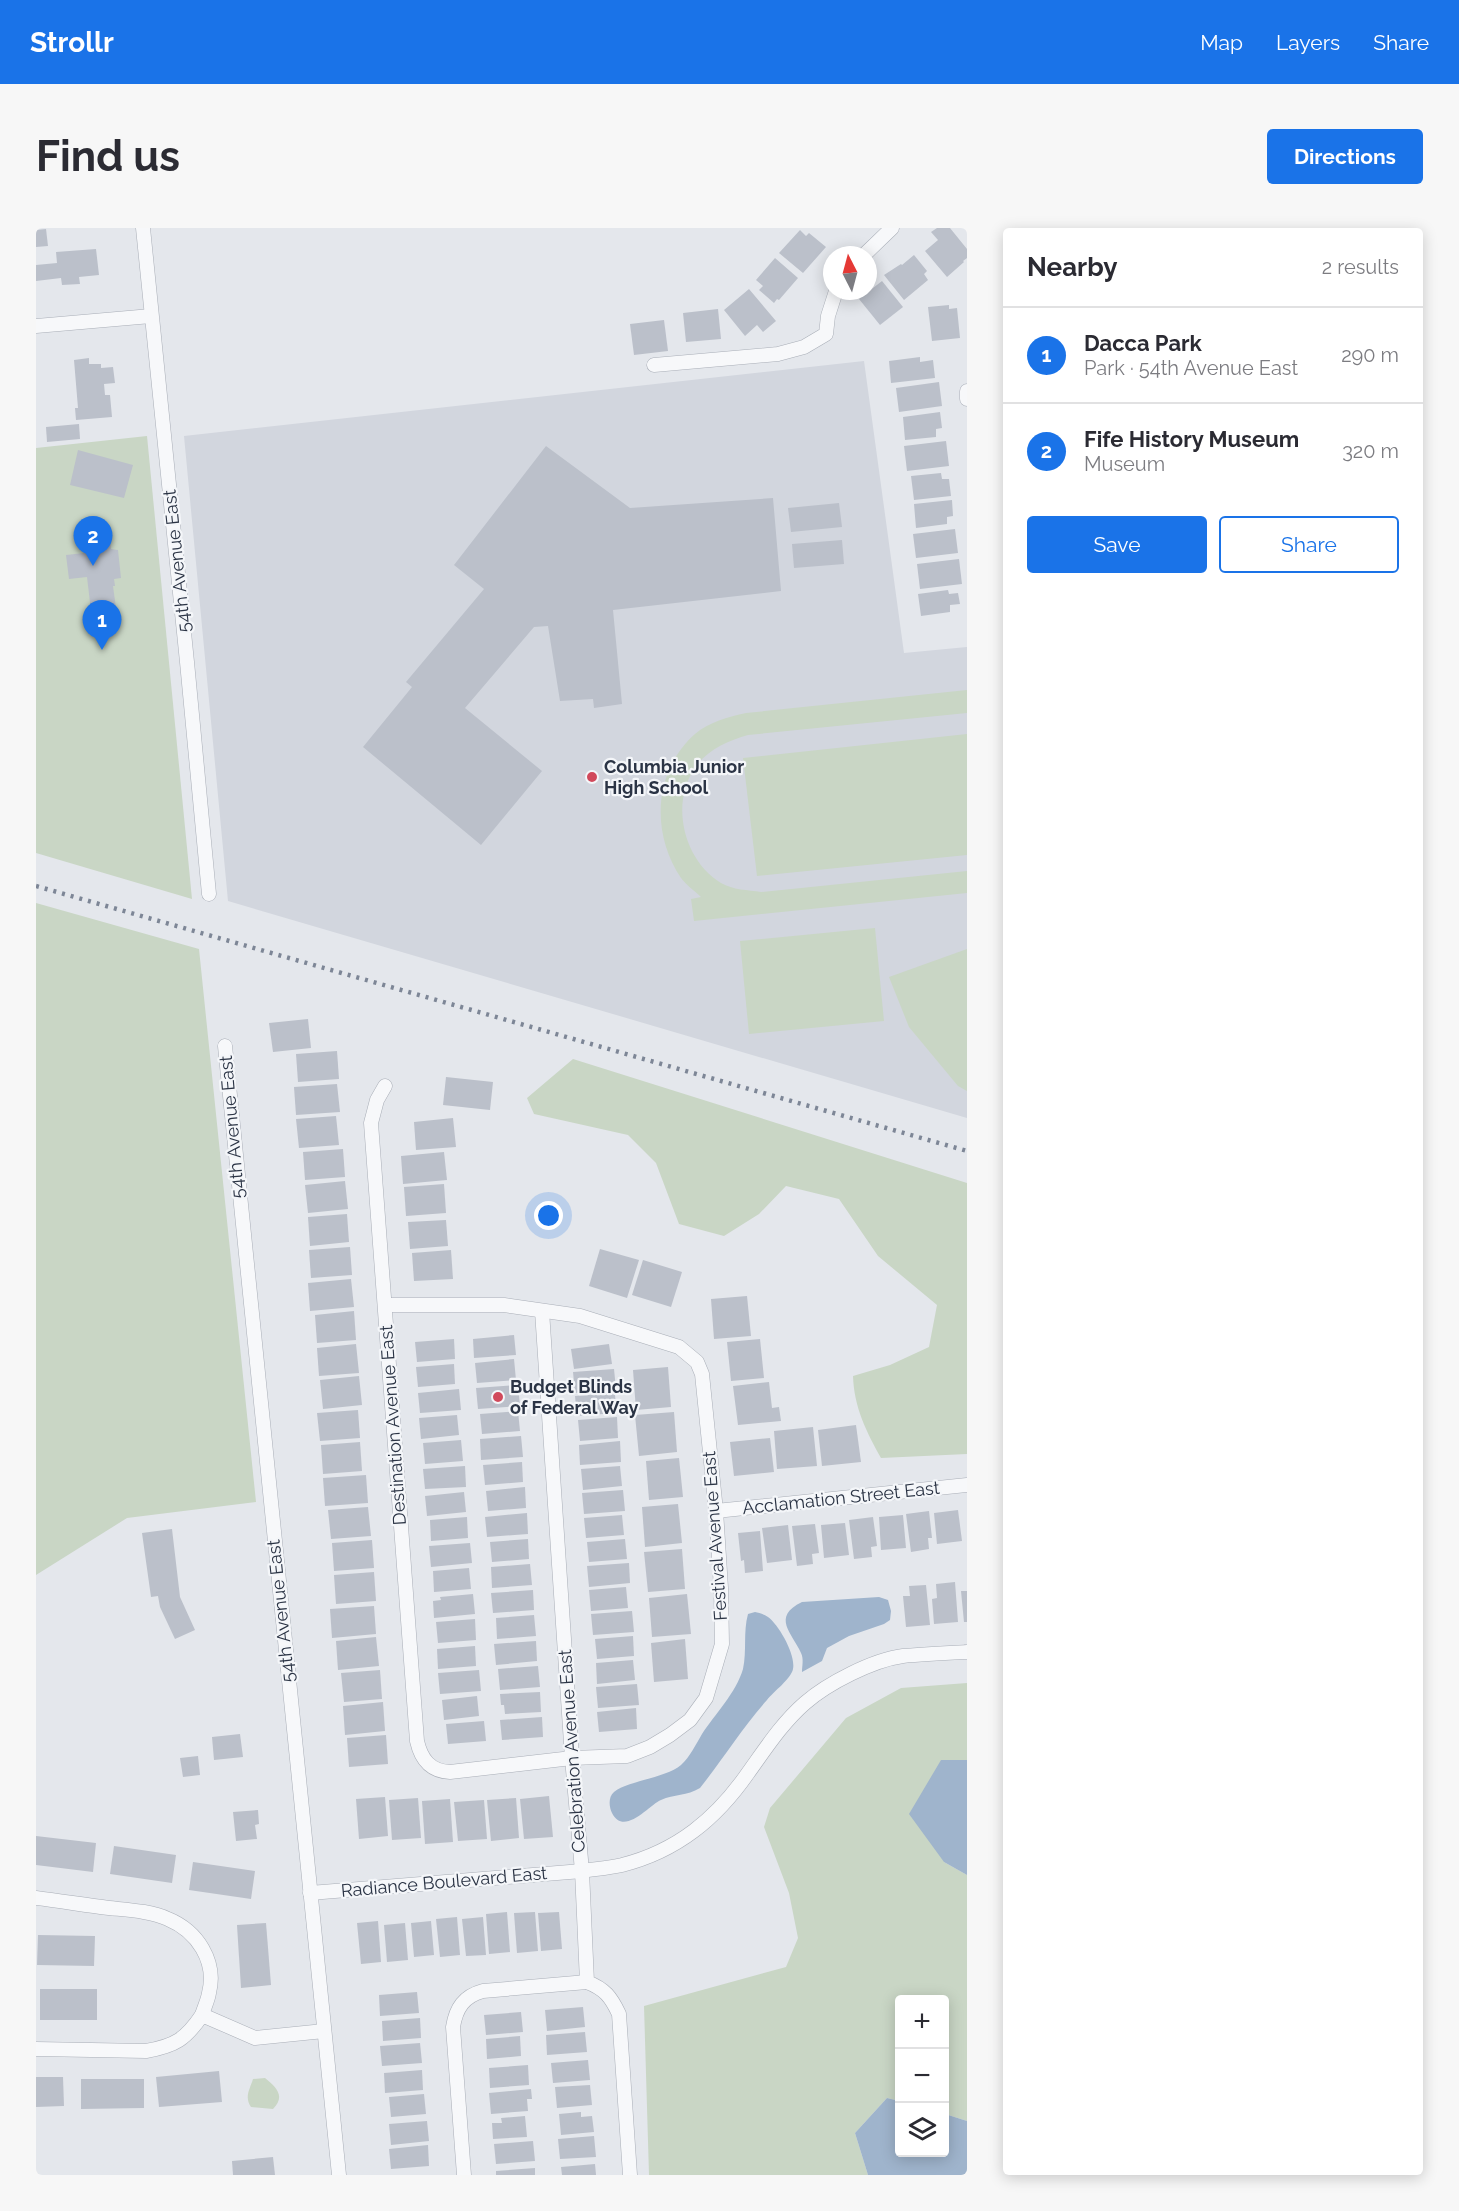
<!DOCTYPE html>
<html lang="en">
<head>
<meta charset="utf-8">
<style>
	:root { --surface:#fff; --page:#f7f7f7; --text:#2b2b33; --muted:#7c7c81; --line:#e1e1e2; --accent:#1a73e8 }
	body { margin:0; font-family:Raleway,sans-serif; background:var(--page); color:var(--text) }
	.controls { position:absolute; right:18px; bottom:18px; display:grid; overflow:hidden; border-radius:6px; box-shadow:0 3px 15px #0003 }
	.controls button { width:54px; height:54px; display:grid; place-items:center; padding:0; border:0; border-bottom:2px solid var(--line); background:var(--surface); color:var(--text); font:30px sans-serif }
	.compass { position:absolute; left:787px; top:18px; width:54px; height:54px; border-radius:50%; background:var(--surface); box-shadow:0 3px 15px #0003; rotate:354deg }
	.you { position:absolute; left:513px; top:988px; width:21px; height:21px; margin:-15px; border:4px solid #fff; border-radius:50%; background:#1a73e8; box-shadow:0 0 0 9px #1a73e833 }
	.badge { display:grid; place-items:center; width:39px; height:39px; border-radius:50%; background:var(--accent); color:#fff; font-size:20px; font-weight:700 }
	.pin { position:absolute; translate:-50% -50px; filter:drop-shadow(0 2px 3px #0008) }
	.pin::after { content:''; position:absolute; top:32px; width:21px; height:18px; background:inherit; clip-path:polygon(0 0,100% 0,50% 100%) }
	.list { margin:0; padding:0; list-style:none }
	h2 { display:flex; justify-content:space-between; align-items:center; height:78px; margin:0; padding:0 24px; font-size:26px }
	h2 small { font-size:20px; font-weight:400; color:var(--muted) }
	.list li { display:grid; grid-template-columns:39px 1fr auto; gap:18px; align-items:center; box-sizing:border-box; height:96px; padding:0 24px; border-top:2px solid var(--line) }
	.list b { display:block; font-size:22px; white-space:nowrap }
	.list p { margin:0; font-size:20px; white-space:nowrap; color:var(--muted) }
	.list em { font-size:20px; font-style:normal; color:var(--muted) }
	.actions { display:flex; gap:12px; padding:18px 24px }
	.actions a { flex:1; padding:14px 0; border:2px solid var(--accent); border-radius:6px; text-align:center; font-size:21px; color:var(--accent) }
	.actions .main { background:var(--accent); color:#fff }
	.icon { flex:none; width:33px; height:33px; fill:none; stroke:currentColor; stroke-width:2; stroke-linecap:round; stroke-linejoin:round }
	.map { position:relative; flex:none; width:931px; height:1947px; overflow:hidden; border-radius:6px }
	header { display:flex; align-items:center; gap:36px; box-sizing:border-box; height:84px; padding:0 30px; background:var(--accent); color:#fff }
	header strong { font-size:28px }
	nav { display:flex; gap:33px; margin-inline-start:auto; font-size:21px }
	.intro { display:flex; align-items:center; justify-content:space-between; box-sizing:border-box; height:144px; padding:0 36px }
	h1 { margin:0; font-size:42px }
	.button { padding:15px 27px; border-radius:6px; background:var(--accent); color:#fff; font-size:21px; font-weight:700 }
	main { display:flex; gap:36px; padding:0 36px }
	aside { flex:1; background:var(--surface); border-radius:6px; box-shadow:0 3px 15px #0003 }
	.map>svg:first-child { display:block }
	.built { fill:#d2d6de }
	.green { fill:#c9d6c5 }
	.water { fill:#9fb4cc }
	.building { fill:#bbc0ca }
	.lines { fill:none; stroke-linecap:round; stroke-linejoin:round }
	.street-casing { stroke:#a9aeb7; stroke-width:15 }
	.street { stroke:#f7f8fa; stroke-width:14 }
	.rail { stroke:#7d8696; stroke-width:4.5; stroke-dasharray:3 6; stroke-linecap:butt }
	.poi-dot { fill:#d1495b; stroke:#f4f6f9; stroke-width:2 }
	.labels { text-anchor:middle; stroke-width:4.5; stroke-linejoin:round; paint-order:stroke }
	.street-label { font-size:18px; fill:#2b3445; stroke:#f4f6f9 }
	.poi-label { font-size:18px; font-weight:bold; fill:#2b3445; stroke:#f4f6f9; text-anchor:start }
</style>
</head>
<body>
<header>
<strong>Strollr</strong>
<nav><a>Map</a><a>Layers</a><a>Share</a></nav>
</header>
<div class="intro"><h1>Find us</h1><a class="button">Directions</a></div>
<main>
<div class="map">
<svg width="931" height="1947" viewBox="0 0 931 1947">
	<rect width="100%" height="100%" fill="#e4e7ec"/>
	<path class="built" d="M828,133L868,425L931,419V890L192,673L148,208Z"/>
	<g class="green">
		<path d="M111,208L156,671L0,625V220Z"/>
		<path d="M931,462V485L712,507C694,512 673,521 661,537C633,573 647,632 685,655C697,662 712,662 725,664L931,643V665L658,693L655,671L665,669C659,663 650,657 645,650C615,606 617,543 659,506C673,494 692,489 710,485Z"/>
		<path d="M931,506V627L721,648L707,530Z"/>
		<path d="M0,675L163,721L220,1274L91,1290L0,1347Z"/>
		<path d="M839,700L848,793L713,806L704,713Z"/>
		<path d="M931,721V863L922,858L873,799L853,749Z"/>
		<path d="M537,831L931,955V1226L845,1230C830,1203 818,1179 817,1148L854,1137L893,1119L901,1077L842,1028L803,971L750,958L723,986L688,1008L643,996L620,935L592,907L498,886L491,870Z"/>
		<path d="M931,1455V1532H905L908,1634L931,1647V1893L909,1886L908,1772H864L863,1873L851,1870L819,1905L832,1947H613L608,1778L750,1739L762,1710L753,1665L728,1599L734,1580L810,1490L865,1460Z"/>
		<path d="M229,1850C240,1859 250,1868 237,1881L215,1879C208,1869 214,1861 217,1851Z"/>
	</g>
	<g class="water">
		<path d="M843,1369L852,1372L855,1383L854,1392L848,1396L813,1408L791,1420L786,1433L766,1444C766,1438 768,1431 765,1425C756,1405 735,1389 766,1374Z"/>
		<path d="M719,1384C723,1385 728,1386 732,1389C743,1397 760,1427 757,1441C755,1451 738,1463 731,1472C706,1500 687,1531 664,1560C651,1568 638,1566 625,1572C613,1577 588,1609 576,1585C573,1579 572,1569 578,1564C591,1553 630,1550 645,1537C654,1529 660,1516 666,1506C679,1486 700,1465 707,1441C711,1423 707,1404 712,1386Z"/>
		<path d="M905,1532H931V1647L908,1634L873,1586Z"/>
		<path d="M851,1870L863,1873L864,1924H908L909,1886L931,1893V1947H832L819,1905Z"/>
	</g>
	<g class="building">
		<path d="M901,0H914L931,21V30L927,33L928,34L911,49L889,23L902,12L895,4Z"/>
		<path d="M10,1L12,18L0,19V2Z"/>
		<path d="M764,2L770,8L773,5L790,19L767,45L743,25Z"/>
		<path d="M60,21L63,47L43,49L44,56L26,57L25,50L0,53V37L21,35L20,24Z"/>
		<path d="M878,27L891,43L888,46L892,52L868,72L848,47L865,36L866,37Z"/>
		<path d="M739,30L762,50L743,72L741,71L738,75L723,62L727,58L720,52Z"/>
		<path d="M846,53L867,79L844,97L823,71Z"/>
		<path d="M713,61L740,93L727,104L721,97L709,108L688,82Z"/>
		<path d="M913,77V81L921,80L924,110L896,113L892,79Z"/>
		<path d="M682,81L685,111L650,114L647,85Z"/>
		<path d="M628,92L632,123L598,127L594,96Z"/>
		<path d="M884,129V134L897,132L899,150L855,155L853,133Z"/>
		<path d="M53,130V136H65V140L77,139L79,155L68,156L69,167H74L76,189L40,192L39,180H42L38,132Z"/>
		<path d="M903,154L906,178L863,184L860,160Z"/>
		<path d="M904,184L906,200L900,201V209L869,212L867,189Z"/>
		<path d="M43,196L44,211L11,214L10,199Z"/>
		<path d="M910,213L913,238L871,243L868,218Z"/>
		<path d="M510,218L594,280L737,270L745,363L577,382L586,476L558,480L557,471L524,473L512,398L498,399L429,480L506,543L445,617L327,519L376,459L370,454L448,361L418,337Z"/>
		<path d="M42,222L97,237L88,270L34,257Z"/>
		<path d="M905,245L906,251H913L915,268L878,272L875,248Z"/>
		<path d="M916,272L917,288L911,289V296L880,300L878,276Z"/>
		<path d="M803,275L806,299L755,304L752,280Z"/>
		<path d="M73,299L75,321L82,322L85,350L78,351L79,358H77L80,380L55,383L51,349L33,351L30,327L48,325L46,302Z"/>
		<path d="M919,301L922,325L880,330L877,306Z"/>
		<path d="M806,312L808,336L758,340L756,316Z"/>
		<path d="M923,331L926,356L884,361L881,336Z"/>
		<path d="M912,362L913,366L922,365L924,376L914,377V384L885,388L882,366Z"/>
		<path d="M272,791L275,820L237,824L233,795Z"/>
		<path d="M301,823L303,851L262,854L260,826Z"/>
		<path d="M410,849L457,854L454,882L407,877Z"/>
		<path d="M301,856L304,884L260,887L258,859Z"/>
		<path d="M300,888L303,917L263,920L260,891Z"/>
		<path d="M417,890L420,919L380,922L378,894Z"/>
		<path d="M307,921L309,949L269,952L267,924Z"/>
		<path d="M408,924L411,952L367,956L365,928Z"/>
		<path d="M309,953L312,981L272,985L269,957Z"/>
		<path d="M408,956L410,985L370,988L368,959Z"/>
		<path d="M311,986L313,1014L274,1018L272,989Z"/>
		<path d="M410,992L412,1018L374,1021L372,994Z"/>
		<path d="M314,1019L316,1047L275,1050L273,1022Z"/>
		<path d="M564,1021L603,1032L591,1070L553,1058Z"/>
		<path d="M415,1022L417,1051L378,1053L376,1025Z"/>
		<path d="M607,1032L646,1044L635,1079L596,1067Z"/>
		<path d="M315,1051L318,1079L274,1083L272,1055Z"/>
		<path d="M711,1068L715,1108L678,1111L675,1071Z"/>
		<path d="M318,1083L320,1112L281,1115L279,1087Z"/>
		<path d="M478,1107L480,1127L438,1130L437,1111Z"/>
		<path d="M418,1111L419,1131L381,1134L379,1114Z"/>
		<path d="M724,1111L728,1150L695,1153L691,1114Z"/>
		<path d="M320,1116L323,1145L283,1148L281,1120Z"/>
		<path d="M573,1116L576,1136L538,1141L535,1121Z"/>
		<path d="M478,1131L480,1152L441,1155L439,1135Z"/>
		<path d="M418,1136L419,1156L382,1159L380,1139Z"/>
		<path d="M632,1139L635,1179L600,1182L597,1142Z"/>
		<path d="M578,1141L580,1161L539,1165L537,1144Z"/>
		<path d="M323,1148L326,1177L287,1181L284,1152Z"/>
		<path d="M733,1154L736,1180L743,1179L745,1193L702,1197L697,1158Z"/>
		<path d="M482,1157L484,1178L442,1181L440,1160Z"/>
		<path d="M423,1161L425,1182L384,1185L382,1165Z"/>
		<path d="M579,1165L580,1185L541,1188L539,1168Z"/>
		<path d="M322,1182L324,1210L284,1213L281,1185Z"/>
		<path d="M482,1183L484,1203L446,1206L444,1186Z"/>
		<path d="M638,1184L641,1224L603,1228L599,1187Z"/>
		<path d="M421,1187L423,1207L385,1211L383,1190Z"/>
		<path d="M581,1189L582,1210L544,1213L542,1192Z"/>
		<path d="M820,1197L825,1234L786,1238L782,1202Z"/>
		<path d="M777,1199L781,1238L741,1241L738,1203Z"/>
		<path d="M485,1208L487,1229L445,1232L444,1211Z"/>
		<path d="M734,1210L738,1244L698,1248L694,1214Z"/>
		<path d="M425,1212L427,1233L389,1236L387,1215Z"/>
		<path d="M584,1213L585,1234L544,1237L543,1217Z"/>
		<path d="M324,1214L326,1243L287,1246L285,1217Z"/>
		<path d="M643,1230L647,1269L613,1272L610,1233Z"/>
		<path d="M486,1234L487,1254L449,1257L447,1237Z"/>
		<path d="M429,1238L430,1259L389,1261L387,1241Z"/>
		<path d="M584,1238L586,1258L547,1262L545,1241Z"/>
		<path d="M330,1247L332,1275L289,1278L287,1250Z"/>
		<path d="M489,1259L490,1280L452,1283L450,1263Z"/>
		<path d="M587,1262L589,1283L548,1286L546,1265Z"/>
		<path d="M428,1264L430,1284L391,1288L389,1268Z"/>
		<path d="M642,1276L646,1315L609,1319L606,1279Z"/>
		<path d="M332,1279L335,1308L295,1311L292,1282Z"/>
		<path d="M922,1282L926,1313L901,1316L898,1285Z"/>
		<path d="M893,1283L896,1310H892L893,1321L875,1324L870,1286Z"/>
		<path d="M491,1285L492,1306L451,1309L449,1289Z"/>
		<path d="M586,1287L588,1307L550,1310L548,1290Z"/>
		<path d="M867,1287L870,1320L845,1322L843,1289Z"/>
		<path d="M431,1289L432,1310L395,1313L394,1292Z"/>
		<path d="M837,1289L841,1318L835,1319L836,1329L818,1331L813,1292Z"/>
		<path d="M809,1295L813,1327L788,1330L785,1297Z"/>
		<path d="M779,1296L783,1325L776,1326L777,1336L761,1338L756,1298Z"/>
		<path d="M752,1297L756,1332L731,1335L726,1300Z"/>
		<path d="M136,1301L144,1369L159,1402L139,1411L124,1379L122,1368L115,1369L106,1305Z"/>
		<path d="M724,1303L727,1343L709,1345L708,1332L705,1333L702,1305Z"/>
		<path d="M492,1311L493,1331L456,1334L454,1314Z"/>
		<path d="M589,1311L591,1331L553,1334L551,1314Z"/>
		<path d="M336,1312L338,1340L298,1343L296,1315Z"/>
		<path d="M434,1315L436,1335L395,1339L393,1318Z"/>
		<path d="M646,1321L649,1361L612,1364L608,1324Z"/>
		<path d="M593,1335L594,1355L553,1359L551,1338Z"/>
		<path d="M494,1336L496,1357L456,1360L455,1339Z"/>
		<path d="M433,1340L435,1361L398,1364L397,1343Z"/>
		<path d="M338,1344L340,1373L300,1376L298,1347Z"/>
		<path d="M919,1354L922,1394L898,1396L896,1371L901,1370L900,1356Z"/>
		<path d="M890,1357L894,1397L870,1399L867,1368H874L873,1358Z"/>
		<path d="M590,1359L592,1380L555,1383L553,1362Z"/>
		<path d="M497,1362L498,1382L457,1385L455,1365Z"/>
		<path d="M925,1363H931V1394H928Z"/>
		<path d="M437,1366L439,1386L398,1390L397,1373L405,1372L404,1369Z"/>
		<path d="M651,1366L655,1406L616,1409L613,1370Z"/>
		<path d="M338,1378L340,1406L296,1410L294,1381Z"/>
		<path d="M596,1383L598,1404L557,1407L555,1386Z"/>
		<path d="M498,1387L500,1408L461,1411L460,1390Z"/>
		<path d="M439,1391L440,1412L402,1415L400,1394Z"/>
		<path d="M597,1408L598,1428L561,1431L559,1411Z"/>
		<path d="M340,1409L343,1438L302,1442L300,1413Z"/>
		<path d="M649,1411L652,1451L618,1454L615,1415Z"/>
		<path d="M500,1413L501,1433L460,1437L458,1416Z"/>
		<path d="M439,1418L440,1438L402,1441L401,1421Z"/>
		<path d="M597,1432L599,1452L561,1456L560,1435Z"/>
		<path d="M502,1438L504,1459L464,1462L462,1441Z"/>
		<path d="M344,1442L346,1471L308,1474L305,1445Z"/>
		<path d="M443,1442L445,1463L404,1466L402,1445Z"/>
		<path d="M601,1456L603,1477L562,1480L560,1459Z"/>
		<path d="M504,1464L505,1484L469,1486L468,1477H465L464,1466Z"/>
		<path d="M441,1468L443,1488L408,1492L406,1472Z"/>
		<path d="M347,1474L349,1503L309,1507L307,1478Z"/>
		<path d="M600,1480L601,1501L563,1504L561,1484Z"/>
		<path d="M506,1489L507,1509L466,1512L464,1492Z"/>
		<path d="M448,1493L450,1513L412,1516L410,1496Z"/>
		<path d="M204,1506L207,1529L178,1532L176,1509Z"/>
		<path d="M350,1507L352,1536L313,1539L311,1510Z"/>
		<path d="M162,1528L164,1547L147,1549L144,1530Z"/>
		<path d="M513,1568L517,1609L488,1611L484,1571Z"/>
		<path d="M349,1569L352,1608L323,1611L320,1571Z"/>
		<path d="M382,1570L385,1610L356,1612L353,1572Z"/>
		<path d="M480,1570L483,1610L455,1613L451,1572Z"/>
		<path d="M414,1571L417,1614L389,1616L386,1573Z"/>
		<path d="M448,1572L451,1611L422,1613L418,1574Z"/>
		<path d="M222,1582L223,1596L219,1597L221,1611L200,1613L197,1584Z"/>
		<path d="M0,1608L60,1615L57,1644L0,1637Z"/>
		<path d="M78,1618L140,1627L136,1655L74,1646Z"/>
		<path d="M157,1634L219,1643L215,1671L153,1662Z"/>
		<path d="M471,1684L474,1724L453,1726L450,1686Z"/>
		<path d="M499,1684L502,1723L481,1725L478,1685Z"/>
		<path d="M523,1684L526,1721L505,1723L502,1685Z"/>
		<path d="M421,1689L424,1727L404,1729L400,1691Z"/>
		<path d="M447,1689L450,1727L430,1728L426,1691Z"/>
		<path d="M342,1693L345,1734L325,1736L321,1695Z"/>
		<path d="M395,1693L398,1727L378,1729L375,1695Z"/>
		<path d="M230,1695L235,1757L205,1760L201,1697Z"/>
		<path d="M369,1695L372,1732L351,1734L348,1697Z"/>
		<path d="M2,1707L59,1708L58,1738L1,1737Z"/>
		<rect x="4" y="1761" width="57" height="31"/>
		<path d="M381,1764L383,1785L344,1788L343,1767Z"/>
		<path d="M547,1779L549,1799L511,1803L509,1782Z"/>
		<path d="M485,1784L487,1804L450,1807L448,1787Z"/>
		<path d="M384,1790L385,1810L347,1813L346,1793Z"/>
		<path d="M549,1804L551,1824L511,1827L510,1807Z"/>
		<path d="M484,1808L485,1828L451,1831L450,1811Z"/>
		<path d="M384,1815L386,1835L346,1838L344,1818Z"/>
		<path d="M552,1832L554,1852L517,1855L515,1835Z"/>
		<path d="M492,1837L493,1857L454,1860L453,1840Z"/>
		<path d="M386,1842L387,1862L349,1865L348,1845Z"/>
		<path d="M183,1843L186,1874L123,1879L120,1849Z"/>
		<path d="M0,1849H27L28,1878L0,1879Z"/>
		<path d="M45,1851H108V1880L45,1881Z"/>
		<path d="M554,1857L556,1877L521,1880L519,1859Z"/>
		<path d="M495,1861L496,1871H491L492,1883L455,1886L453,1865Z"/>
		<path d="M388,1866L390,1886L355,1889L353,1869Z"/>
		<path d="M545,1884V1889L556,1888L558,1904L525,1907L523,1886Z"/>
		<path d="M489,1888L491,1909L457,1911L456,1895H466L465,1890Z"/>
		<path d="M391,1893L393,1913L355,1917L353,1896Z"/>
		<path d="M558,1908L560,1929L524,1931L522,1911Z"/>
		<path d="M497,1913L499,1933L460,1936L458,1916Z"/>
		<path d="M392,1917L393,1938L355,1941L353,1921Z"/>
		<path d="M237,1929L239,1947H197L196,1933Z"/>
		<path d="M559,1936L560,1947H526L525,1939Z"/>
		<path d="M499,1940V1947H460V1943Z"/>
	</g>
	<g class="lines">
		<defs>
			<g id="street">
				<path d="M107,0L151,434L173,666"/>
				<path d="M828,27L856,0"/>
				<path d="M0,98L115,88"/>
				<path d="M618,137L742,126L768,119L790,106L792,88L800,63"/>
				<path d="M931,163V171"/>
				<path d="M189,818L303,1947"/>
				<path d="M349,1077H468L544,1088L643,1119L661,1134L666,1146L680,1283L685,1360L686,1416L670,1470L654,1492L634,1507L614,1519L591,1528L536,1530L414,1544C394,1543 385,1531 381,1513L335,895L341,872L349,858"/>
				<path d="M506,1083L536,1530L546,1643L551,1754C569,1761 575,1769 583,1786L594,1947"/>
				<path d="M680,1283L931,1257"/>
				<path d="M274,1665L546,1643C559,1641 573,1640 586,1637C641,1623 680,1591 712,1545C730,1520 746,1495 769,1475C792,1455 837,1432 867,1428C888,1426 910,1425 931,1424"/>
				<path d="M0,1670C24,1673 49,1677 73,1680C92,1682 115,1683 132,1691C161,1703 181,1733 173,1765C172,1772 168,1780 166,1787"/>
				<path d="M0,1821L110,1823C139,1818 150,1811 166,1787L219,1810L288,1803"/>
				<path d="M428,1947L417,1799C420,1780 428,1768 447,1763L551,1754"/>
			</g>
		</defs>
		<use href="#street" class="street-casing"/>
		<use href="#street" class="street"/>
		<path class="rail" d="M0,658L931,923"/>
	</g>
	<g class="poi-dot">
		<circle cx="556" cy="549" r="6"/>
		<circle cx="462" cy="1169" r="6"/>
	</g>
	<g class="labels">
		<g class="street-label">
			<text transform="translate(141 333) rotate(-96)" y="6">54th Avenue East</text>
			<text transform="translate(196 899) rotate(-95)" y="6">54th Avenue East</text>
			<text transform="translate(357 1197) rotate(-94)" y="6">Destination Avenue East</text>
			<text transform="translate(805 1270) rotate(-6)" y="6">Acclamation Street East</text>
			<text transform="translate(679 1308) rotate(-94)" y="6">Festival Avenue East</text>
			<text transform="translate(245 1383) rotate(-96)" y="6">54th Avenue East</text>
			<text transform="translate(536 1523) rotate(-94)" y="6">Celebration Avenue East</text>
			<text transform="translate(408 1654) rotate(-5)" y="6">Radiance Boulevard East</text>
		</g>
		<g class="poi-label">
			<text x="568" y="545">Columbia Junior<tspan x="568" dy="21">High School</tspan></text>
			<text x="474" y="1165">Budget Blinds<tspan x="474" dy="21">of Federal Way</tspan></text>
		</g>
	</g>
</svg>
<div class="controls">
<button>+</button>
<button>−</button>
<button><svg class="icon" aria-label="layers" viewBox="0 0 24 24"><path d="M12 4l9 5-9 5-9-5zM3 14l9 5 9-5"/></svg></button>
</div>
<svg class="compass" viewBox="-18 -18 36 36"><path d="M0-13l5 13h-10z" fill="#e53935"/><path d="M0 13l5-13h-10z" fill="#7c7c81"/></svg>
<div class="you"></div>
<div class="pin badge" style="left:66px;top:422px">1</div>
<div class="pin badge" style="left:57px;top:338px">2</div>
</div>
<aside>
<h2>Nearby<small>2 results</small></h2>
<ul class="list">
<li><span class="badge">1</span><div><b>Dacca Park</b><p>Park · 54th Avenue East</p></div><em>290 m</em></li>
<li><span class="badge">2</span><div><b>Fife History Museum</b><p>Museum</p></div><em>320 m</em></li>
</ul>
<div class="actions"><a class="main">Save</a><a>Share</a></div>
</aside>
</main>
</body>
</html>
